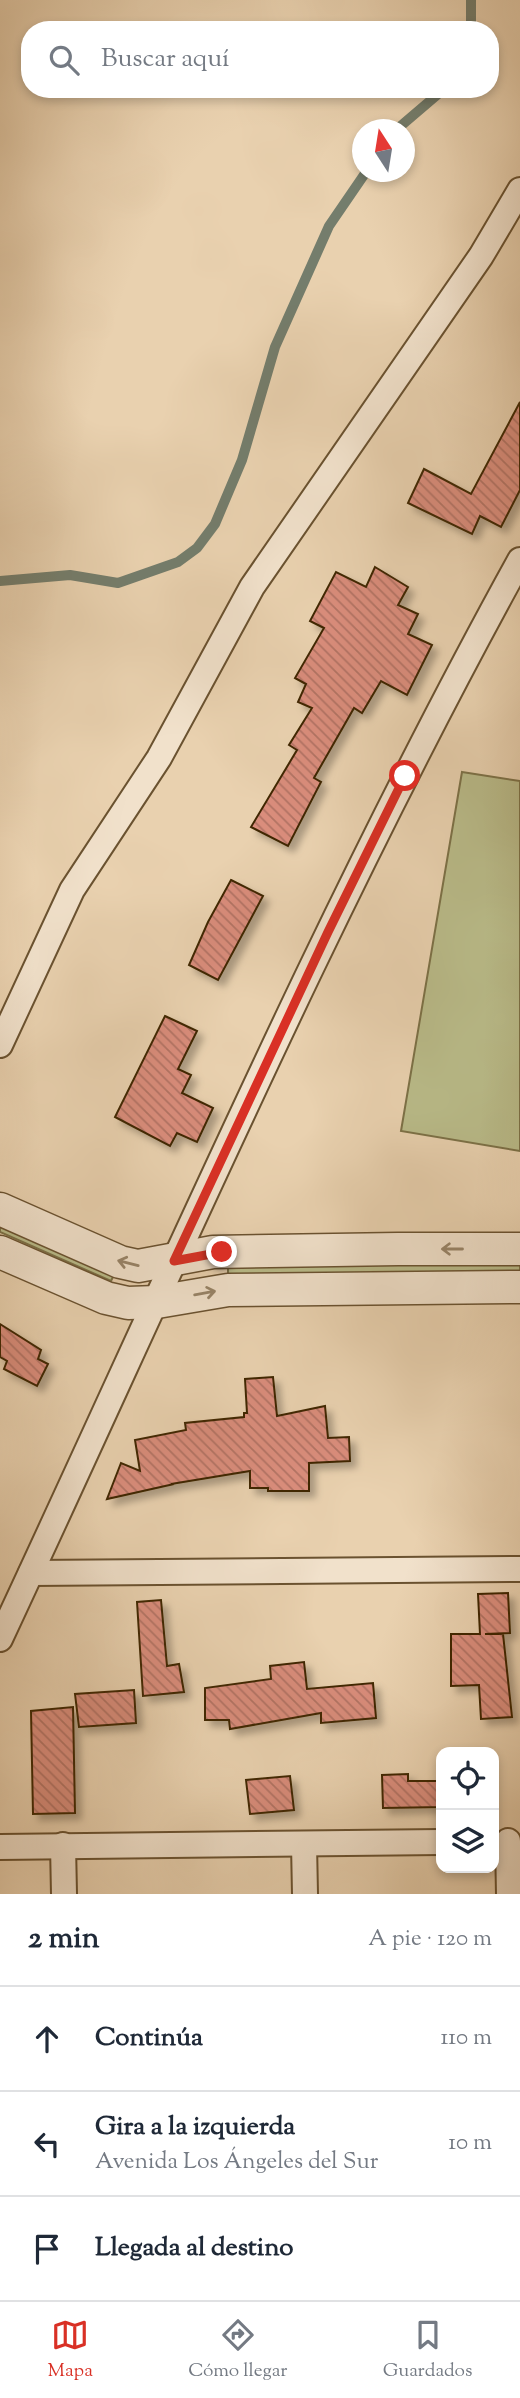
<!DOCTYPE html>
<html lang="es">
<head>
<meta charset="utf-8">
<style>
	:root { --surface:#fff; --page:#f6f6f7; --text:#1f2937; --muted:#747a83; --line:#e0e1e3; --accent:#d93025 }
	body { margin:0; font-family:"Sorts Mill Goudy",serif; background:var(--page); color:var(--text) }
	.controls { position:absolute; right:21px; bottom:21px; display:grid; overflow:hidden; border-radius:14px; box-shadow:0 4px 10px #0003 }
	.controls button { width:63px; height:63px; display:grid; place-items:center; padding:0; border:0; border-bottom:2px solid var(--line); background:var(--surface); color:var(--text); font:35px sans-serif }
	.compass { position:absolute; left:352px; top:119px; width:63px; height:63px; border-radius:50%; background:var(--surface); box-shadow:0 4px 10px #0003; rotate:348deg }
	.stop { position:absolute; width:21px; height:21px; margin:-16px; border:5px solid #d93025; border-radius:50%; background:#fff }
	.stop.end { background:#d93025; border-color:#fff; box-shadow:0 2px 7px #0008 }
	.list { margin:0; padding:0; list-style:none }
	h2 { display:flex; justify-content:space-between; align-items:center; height:91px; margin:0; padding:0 28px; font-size:30px }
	h2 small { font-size:23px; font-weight:400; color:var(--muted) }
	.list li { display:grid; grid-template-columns:46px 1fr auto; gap:21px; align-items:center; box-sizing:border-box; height:105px; padding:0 28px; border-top:2px solid var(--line) }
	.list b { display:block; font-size:26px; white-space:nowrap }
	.list p { margin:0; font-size:23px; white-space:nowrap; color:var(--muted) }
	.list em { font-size:23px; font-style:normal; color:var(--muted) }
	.icon { flex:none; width:38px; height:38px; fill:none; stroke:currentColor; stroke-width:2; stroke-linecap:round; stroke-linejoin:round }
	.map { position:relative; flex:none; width:520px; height:1894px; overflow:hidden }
	.search { position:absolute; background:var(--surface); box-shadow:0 4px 10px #0003; left:21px; right:21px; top:21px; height:77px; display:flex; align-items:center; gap:18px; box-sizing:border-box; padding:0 24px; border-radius:28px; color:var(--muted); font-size:26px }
	.sheet { height:406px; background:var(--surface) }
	nav { display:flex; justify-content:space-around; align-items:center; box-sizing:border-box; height:98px; border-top:2px solid var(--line); background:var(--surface); font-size:19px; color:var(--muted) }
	nav a { display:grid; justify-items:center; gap:4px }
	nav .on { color:var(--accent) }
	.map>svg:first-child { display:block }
	.grass { fill:#b9bb89; stroke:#7c7147; stroke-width:2 }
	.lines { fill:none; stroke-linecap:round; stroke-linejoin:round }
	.stream { stroke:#747d6c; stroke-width:10 }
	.building { fill:url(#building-back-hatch); stroke:#3f2705; stroke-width:2; filter:url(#shadow) }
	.minor-casing { stroke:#6a5230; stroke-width:28 }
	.tertiary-casing { stroke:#6a5230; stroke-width:35 }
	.minor { stroke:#f1e1cb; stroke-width:24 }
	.tertiary { stroke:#f1e1cb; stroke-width:32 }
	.oneway { stroke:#988468 }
	.route { stroke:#d93025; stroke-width:9 }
</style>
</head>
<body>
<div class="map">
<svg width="520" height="1894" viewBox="0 0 520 1894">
	<defs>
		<pattern id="building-back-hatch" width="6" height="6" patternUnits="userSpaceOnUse" patternTransform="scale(1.75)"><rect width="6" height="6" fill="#da8d7c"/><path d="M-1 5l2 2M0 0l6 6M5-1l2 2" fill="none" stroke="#b27364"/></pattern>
		<filter id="shadow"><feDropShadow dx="6" dy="6" stdDeviation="3.5" flood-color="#0004"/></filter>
	</defs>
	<rect width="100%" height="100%" fill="#e9d1af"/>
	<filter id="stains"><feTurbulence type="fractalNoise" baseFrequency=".00286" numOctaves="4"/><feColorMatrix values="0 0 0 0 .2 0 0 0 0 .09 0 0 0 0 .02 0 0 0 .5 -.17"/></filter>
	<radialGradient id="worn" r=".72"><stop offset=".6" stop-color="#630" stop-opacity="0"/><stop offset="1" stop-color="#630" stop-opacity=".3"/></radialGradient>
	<g class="grass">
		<path d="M462,772L520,781V1151L401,1131Z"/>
		<path d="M0,1225L114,1275L111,1281L0,1232Z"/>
		<path d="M395,1263H520V1273L228,1275V1267Z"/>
	</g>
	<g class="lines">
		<g class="stream">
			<path d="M471,0V30"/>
			<path d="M396,130L444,89"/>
			<path d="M0,581L70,575L118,583L178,562L197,548L215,524L242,460L275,347L329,226L366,172"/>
		</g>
	</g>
	<g class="building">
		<path d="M520,402V490L501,527L480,516L472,534L408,503L424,469L471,494Z"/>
		<path d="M375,567L408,587L398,605L418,614L408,634L432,645L407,695L381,681L362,713L354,708L314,778L321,782L288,846L251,827L297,750L289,745L312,708L298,702L306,684L295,678L324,628L310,621L336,572L366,587Z"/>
		<path d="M231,880L263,896L218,980L189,965L208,922Z"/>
		<path d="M165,1016L197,1031L178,1069L191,1075L182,1093L213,1108L197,1142L177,1133L170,1146L115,1117Z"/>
		<path d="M0,1324L41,1350L38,1359L48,1364L37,1386L4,1369L7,1361L0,1357Z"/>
		<path d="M273,1377L277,1416L325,1406L328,1438L349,1437L350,1461L309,1463V1491H268V1488H250V1471L171,1484H174L107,1499L121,1463L140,1471L135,1440L186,1430L185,1423L244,1417V1413H247L245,1379Z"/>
		<path d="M508,1593L510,1633L485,1634H503L512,1717L481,1719L479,1685L451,1686V1634H480L478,1594Z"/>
		<path d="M161,1600L167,1666L179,1664L184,1692L143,1696L137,1602Z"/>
		<path d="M304,1662L307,1689L373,1683L376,1718L321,1723V1713L230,1729L229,1720H205V1688L271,1679L270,1666Z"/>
		<path d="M134,1690L136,1723L79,1727L75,1694Z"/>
		<path d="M73,1707L75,1813L33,1814L31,1711Z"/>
		<path d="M408,1774V1781H441V1807L383,1808L382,1775Z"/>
		<path d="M290,1776L294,1810L250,1814L246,1780Z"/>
	</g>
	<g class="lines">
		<defs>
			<g id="minor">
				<path d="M0,1045L72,890L159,758L252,587L481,256L520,190"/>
				<path d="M31,1573L520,1569"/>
				<path d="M0,1639C169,1277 327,910 520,560"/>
				<path d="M508,1841L509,1894"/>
				<path d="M304,1844L305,1894"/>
				<path d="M63,1845L64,1894"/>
				<path d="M0,1847L441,1842"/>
			</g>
			<g id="tertiary">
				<path d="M0,1209L120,1262L138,1266L213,1252L398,1249H520"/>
				<path d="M0,1252L106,1298L128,1303L157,1302L228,1290L520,1287"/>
			</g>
		</defs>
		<use href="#minor" class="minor-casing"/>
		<use href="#tertiary" class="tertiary-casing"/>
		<use href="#minor" class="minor"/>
		<use href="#tertiary" class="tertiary"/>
	</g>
	<defs><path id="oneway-shaft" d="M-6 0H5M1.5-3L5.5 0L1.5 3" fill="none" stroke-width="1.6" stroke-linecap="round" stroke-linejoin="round" transform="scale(1.75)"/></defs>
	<g class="oneway">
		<use href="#oneway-shaft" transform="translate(452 1249) rotate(-180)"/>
		<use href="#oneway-shaft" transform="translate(128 1263) rotate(-166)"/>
		<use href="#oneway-shaft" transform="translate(205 1293) rotate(-10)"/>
	</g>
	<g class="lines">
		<path class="route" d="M222,1252L174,1261L328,932L405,776"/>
	</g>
	<rect width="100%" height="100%" filter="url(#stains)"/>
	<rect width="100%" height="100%" fill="url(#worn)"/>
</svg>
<div class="controls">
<button><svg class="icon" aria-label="locate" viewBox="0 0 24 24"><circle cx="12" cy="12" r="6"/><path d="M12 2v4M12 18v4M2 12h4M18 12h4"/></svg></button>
<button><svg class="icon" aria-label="layers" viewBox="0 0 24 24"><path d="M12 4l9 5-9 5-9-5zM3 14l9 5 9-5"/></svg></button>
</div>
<svg class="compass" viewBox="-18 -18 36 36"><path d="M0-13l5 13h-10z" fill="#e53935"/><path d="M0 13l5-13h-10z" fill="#747a83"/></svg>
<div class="stop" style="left:405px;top:776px"></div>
<div class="stop end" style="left:222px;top:1252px"></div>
<div class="search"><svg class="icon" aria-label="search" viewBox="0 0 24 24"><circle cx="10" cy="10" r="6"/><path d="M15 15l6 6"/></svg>Buscar aquí</div>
</div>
<section class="sheet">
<h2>2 min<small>A pie · 120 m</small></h2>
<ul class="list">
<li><svg class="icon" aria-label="ahead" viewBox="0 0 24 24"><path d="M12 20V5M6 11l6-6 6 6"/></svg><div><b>Continúa</b></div><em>110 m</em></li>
<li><svg class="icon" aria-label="left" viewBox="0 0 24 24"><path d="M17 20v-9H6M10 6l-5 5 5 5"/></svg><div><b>Gira a la izquierda</b><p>Avenida Los Ángeles del Sur</p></div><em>10 m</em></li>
<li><svg class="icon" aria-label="arrive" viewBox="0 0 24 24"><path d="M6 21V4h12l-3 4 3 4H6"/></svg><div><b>Llegada al destino</b></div></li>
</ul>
</section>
<nav>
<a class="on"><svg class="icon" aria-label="map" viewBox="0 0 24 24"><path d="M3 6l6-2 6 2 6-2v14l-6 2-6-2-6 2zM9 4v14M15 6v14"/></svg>Mapa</a>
<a><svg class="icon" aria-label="directions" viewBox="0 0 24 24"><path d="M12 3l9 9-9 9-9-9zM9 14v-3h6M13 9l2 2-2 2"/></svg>Cómo llegar</a>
<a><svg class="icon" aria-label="saved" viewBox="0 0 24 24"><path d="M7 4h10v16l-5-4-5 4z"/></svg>Guardados</a>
</nav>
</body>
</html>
